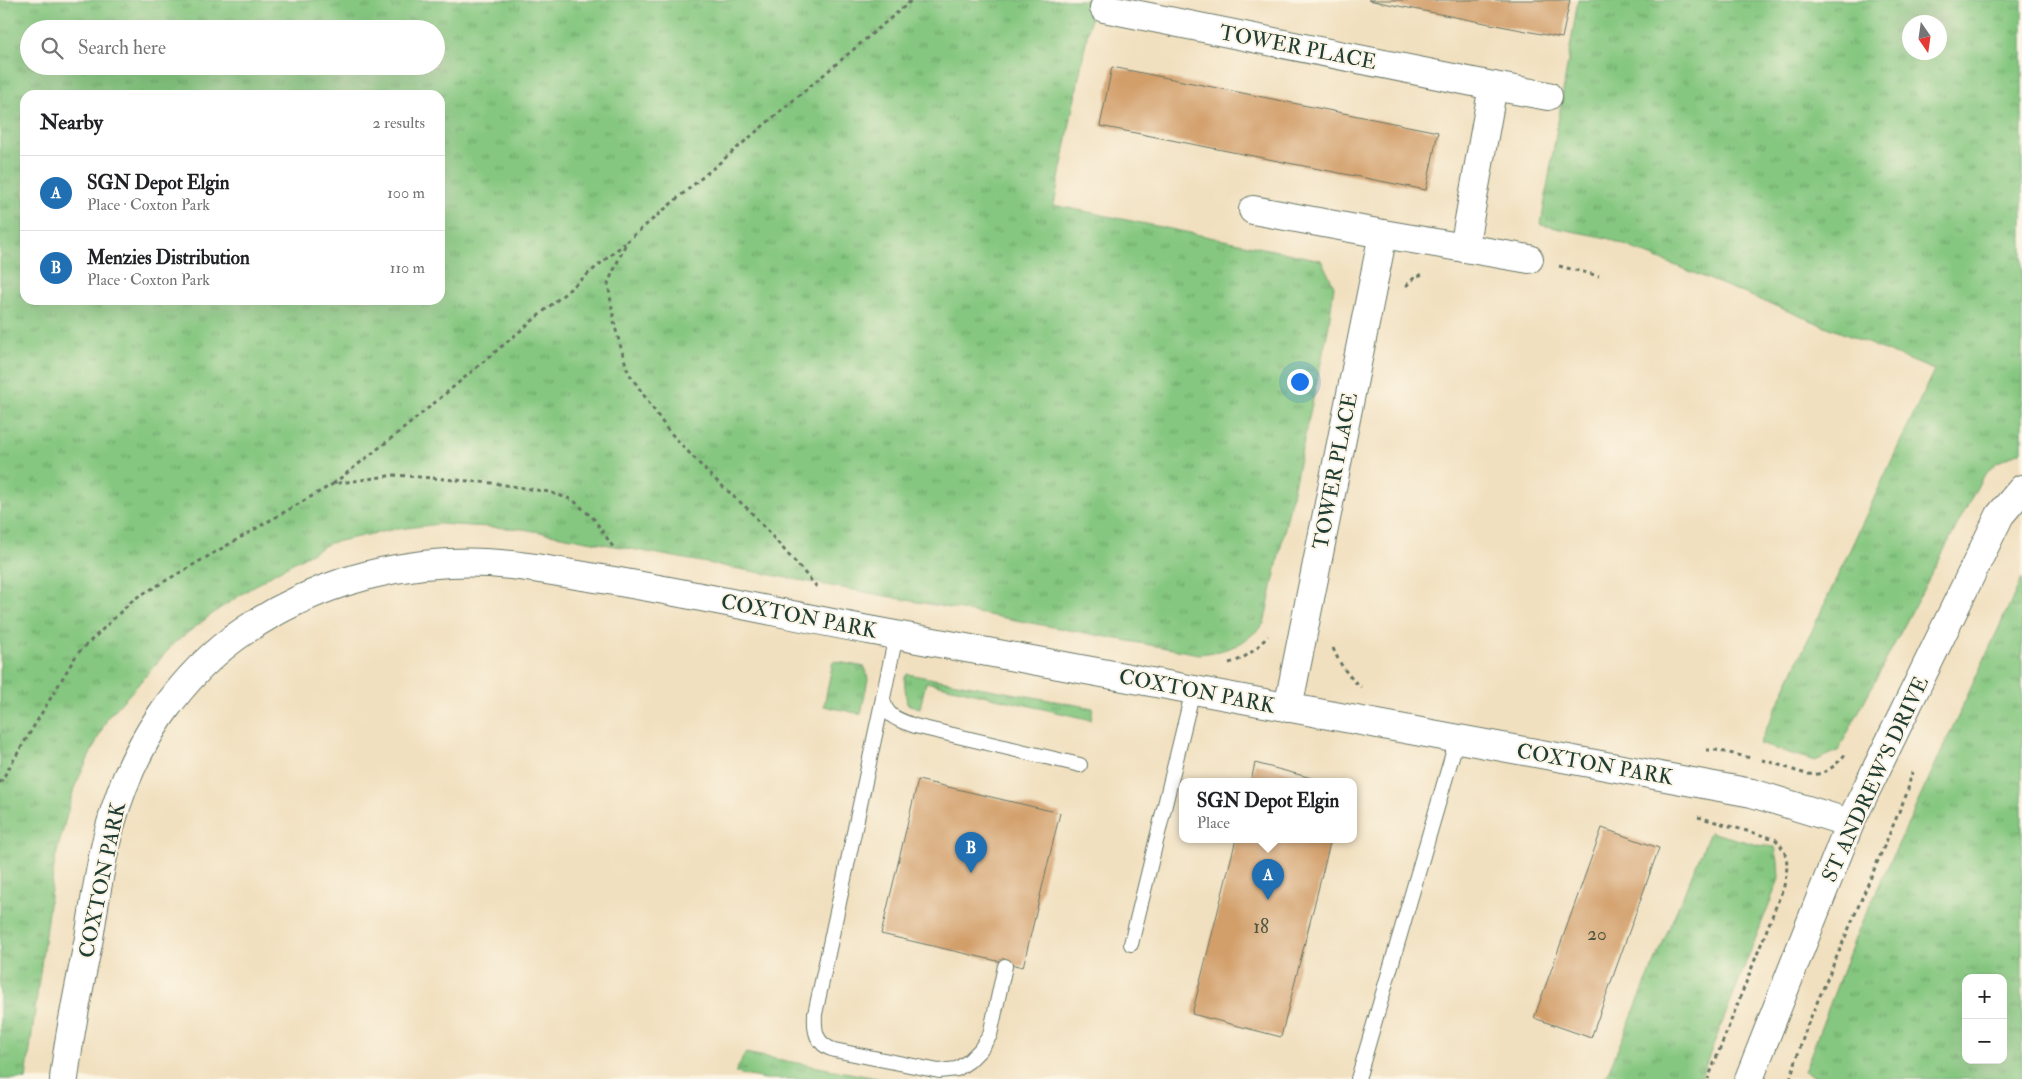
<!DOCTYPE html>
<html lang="en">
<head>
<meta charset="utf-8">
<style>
	:root { --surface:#fff; --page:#f2f2f2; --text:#202124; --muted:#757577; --line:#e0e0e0; --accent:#1f6fb2 }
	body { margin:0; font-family:"IM FELL Double Pica",serif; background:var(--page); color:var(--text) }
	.controls { position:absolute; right:15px; bottom:15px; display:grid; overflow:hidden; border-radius:10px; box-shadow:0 5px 20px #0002 }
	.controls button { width:45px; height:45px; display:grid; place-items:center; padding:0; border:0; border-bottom:1px solid var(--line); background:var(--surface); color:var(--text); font:25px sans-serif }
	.compass { position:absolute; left:1902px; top:15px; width:45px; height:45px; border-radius:50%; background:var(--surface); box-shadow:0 5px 20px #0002; rotate:167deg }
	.you { position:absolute; left:1299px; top:381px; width:18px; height:18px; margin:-12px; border:4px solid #fff; border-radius:50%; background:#1a73e8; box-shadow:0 0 0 8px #1a73e833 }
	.badge { display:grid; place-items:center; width:32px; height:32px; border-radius:50%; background:var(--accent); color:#fff; font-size:16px; font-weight:700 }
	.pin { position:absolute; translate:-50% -41px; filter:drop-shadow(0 1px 2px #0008) }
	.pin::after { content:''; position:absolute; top:26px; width:18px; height:15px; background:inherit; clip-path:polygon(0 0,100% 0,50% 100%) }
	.popup { position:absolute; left:1179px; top:778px; width:178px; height:65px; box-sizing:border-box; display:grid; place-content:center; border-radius:10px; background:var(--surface); filter:drop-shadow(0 1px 4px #0005); font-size:16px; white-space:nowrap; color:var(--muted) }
	.popup b { font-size:19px; color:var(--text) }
	.popup::after { content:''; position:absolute; left:50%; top:100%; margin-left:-10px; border:10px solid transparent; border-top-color:var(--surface) }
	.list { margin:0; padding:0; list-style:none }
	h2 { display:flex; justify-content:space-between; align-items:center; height:65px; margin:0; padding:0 20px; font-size:21px }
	h2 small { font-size:16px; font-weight:400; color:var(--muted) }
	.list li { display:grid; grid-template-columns:32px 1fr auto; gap:15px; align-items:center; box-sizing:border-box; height:75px; padding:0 20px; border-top:1px solid var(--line) }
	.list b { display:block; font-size:19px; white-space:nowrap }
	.list p { margin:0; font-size:16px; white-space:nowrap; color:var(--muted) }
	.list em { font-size:16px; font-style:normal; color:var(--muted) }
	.icon { flex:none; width:28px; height:28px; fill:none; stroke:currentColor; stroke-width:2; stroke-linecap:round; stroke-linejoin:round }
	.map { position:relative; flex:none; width:2022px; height:1079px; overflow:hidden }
	.search { position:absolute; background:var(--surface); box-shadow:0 5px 20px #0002; left:20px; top:20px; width:425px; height:55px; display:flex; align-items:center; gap:12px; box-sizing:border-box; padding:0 18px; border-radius:28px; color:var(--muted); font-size:19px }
	.panel { position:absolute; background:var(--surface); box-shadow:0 5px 20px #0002; left:20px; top:90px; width:425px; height:215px; border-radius:15px }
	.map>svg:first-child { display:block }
	.grass { fill:url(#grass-tufts); stroke:#52825a; fill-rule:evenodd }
	.building { fill:#d29e69 }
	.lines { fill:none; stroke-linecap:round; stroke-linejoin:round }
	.lane-casing { stroke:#687665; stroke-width:16 }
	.street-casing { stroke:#687665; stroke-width:30 }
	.secondary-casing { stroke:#687665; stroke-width:30 }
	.path { stroke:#687665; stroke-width:3; stroke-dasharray:4 4; stroke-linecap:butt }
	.lane { stroke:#fff; stroke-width:14 }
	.street { stroke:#fff; stroke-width:28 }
	.secondary { stroke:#fff; stroke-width:28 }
	.labels { text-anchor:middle; stroke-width:4; stroke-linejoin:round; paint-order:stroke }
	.number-label { font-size:19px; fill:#4c5541 }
	.street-label { font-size:21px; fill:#1f3d34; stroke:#fcf5e5 }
</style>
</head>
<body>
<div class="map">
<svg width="2022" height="1079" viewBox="0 0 2022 1079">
	<defs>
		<pattern id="grass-tufts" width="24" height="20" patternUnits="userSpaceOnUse" patternTransform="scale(1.25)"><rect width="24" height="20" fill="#85c780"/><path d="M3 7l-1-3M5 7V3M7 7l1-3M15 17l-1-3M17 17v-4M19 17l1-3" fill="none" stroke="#6ca36a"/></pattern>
	</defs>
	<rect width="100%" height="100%" fill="#fcf5e5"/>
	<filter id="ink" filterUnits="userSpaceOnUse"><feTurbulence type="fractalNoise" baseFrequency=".02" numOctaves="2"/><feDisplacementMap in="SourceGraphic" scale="10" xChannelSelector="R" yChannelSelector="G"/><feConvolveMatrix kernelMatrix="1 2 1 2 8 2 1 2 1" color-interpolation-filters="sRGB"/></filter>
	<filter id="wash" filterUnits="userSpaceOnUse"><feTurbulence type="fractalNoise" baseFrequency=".0096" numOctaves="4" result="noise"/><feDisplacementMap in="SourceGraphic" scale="20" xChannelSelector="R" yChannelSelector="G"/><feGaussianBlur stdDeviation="1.12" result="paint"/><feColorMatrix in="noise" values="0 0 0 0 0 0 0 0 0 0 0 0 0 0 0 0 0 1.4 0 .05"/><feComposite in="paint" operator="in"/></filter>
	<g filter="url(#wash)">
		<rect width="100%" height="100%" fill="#f1e0bf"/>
		<g class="grass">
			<path d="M0,0H1094L1054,205L1321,260L1334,286L1328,330L1264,624C1241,646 1232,650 1199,654L523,529L439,524L390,530L330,543L274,573L219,609L174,643L136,687L108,717L74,788L55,859L26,1079H0ZM29,29H436V66H29ZM25,95H440V300H25Z"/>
			<path d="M1578,0H2022V451L1996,463L1982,478L1838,751L1815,761L1759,744L1934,370L1607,238L1541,225ZM1940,22V52H1910V22Z"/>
			<path d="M2022,578V1079H1825L1804,1072L1857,933ZM1966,978H2003V1060H1966Z"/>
			<path d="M833,661L865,667L868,679L861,714L824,706Z"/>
			<path d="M907,674L1093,708L1091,720L926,682L920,708L907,704L904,679Z"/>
			<path d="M1710,832L1758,845L1775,847L1778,861L1779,879L1700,1079H1605Z"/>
			<path d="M745,1053L881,1079H766L735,1073Z"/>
		</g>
		<g id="blocks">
			<g class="building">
				<path d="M1368,0H1570L1562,38Z"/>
				<path d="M1112,67L1438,132L1426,190L1100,126Z"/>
				<path d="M1255,763L1323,781H1251Z"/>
				<path d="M918,780L1060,813L1023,967L881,934Z"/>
				<path d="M1602,828L1659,848L1591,1038L1534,1018Z"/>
				<path d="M1236,839H1331L1281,1037L1192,1014Z"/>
			</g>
		</g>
	</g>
	<g filter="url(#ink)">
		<use href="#blocks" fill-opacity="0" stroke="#687665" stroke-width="1"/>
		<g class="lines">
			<defs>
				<g id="lane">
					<path d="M896,635L883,698C885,717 899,720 915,726L1080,765"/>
					<path d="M883,698L815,1014C814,1032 816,1044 834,1050L939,1071L957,1069L969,1061L980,1050L990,1035L1005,966"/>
					<path d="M1131,944L1193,690"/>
					<path d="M1358,1079L1457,739"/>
				</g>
				<g id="street">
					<path d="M1104,8L1493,86L1464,248"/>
					<path d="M1493,86L1548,96"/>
					<path d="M1253,210L1383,234"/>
					<path d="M1288,708L1383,234L1529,259"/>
					<path d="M64,1079C69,1032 80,984 89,938C95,901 100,863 110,827C131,748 179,674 247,629C307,589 378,566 450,563C503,560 550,571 602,579C693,594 784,614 874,631C1167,685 1460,739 1752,793L1850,823"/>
				</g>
				<path id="secondary" d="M1749,1079L1850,823L2000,515L2022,489"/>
			</defs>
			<use href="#lane" class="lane-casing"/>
			<use href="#street" class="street-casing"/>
			<use href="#secondary" class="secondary-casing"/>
			<g class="path">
				<path d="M1559,266L1599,276"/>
				<path d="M1406,286L1415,277L1423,274"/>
				<path d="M333,484L408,425L625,243"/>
				<path d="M817,587L749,510L709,474L667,429L628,372L615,327L608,283L627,241L912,0"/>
				<path d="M1333,648C1340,665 1348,676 1361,687"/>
				<path d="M1229,663C1246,659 1256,649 1268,636"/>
				<path d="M1706,750H1716L1751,758"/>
				<path d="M1762,760C1802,769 1816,791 1847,752"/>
				<path d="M0,783L77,654L134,599L333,484L395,475L493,483L549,492L573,500L594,519L613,547"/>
				<path d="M1698,817L1775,839C1790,854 1788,866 1784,886L1708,1079"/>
				<path d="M1790,1079L1807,1026L1907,793L1912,772"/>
			</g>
			<use href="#lane" class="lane"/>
			<use href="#street" class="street"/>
			<use href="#secondary" class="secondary"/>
		</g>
	</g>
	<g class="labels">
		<g class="number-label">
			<text x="1261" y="933">18</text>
			<text x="1597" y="940">20</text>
		</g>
		<g class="street-label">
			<text transform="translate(1298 47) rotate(11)" y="7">TOWER PLACE</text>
			<text transform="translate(1335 471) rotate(-79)" y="7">TOWER PLACE</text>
			<text transform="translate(799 616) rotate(11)" y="7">COXTON PARK</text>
			<text transform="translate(1197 691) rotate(11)" y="7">COXTON PARK</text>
			<text transform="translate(1595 764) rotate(10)" y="7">COXTON PARK</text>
			<text transform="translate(1875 779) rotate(-65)" y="7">ST ANDREW'S DRIVE</text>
			<text transform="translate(102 880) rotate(-78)" y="7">COXTON PARK</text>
		</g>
	</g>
</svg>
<div class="controls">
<button>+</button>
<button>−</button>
</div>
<svg class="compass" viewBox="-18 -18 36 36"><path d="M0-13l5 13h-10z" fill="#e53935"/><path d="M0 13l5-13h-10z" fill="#757577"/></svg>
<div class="you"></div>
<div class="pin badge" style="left:1268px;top:900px">A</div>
<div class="popup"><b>SGN Depot Elgin</b>Place</div>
<div class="pin badge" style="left:971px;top:873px">B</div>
<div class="search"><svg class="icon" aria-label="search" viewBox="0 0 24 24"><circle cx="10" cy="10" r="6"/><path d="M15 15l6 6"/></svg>Search here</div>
<section class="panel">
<h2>Nearby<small>2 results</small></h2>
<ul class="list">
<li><span class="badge">A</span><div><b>SGN Depot Elgin</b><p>Place · Coxton Park</p></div><em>100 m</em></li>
<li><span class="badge">B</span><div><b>Menzies Distribution</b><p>Place · Coxton Park</p></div><em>110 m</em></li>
</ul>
</section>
</div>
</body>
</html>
